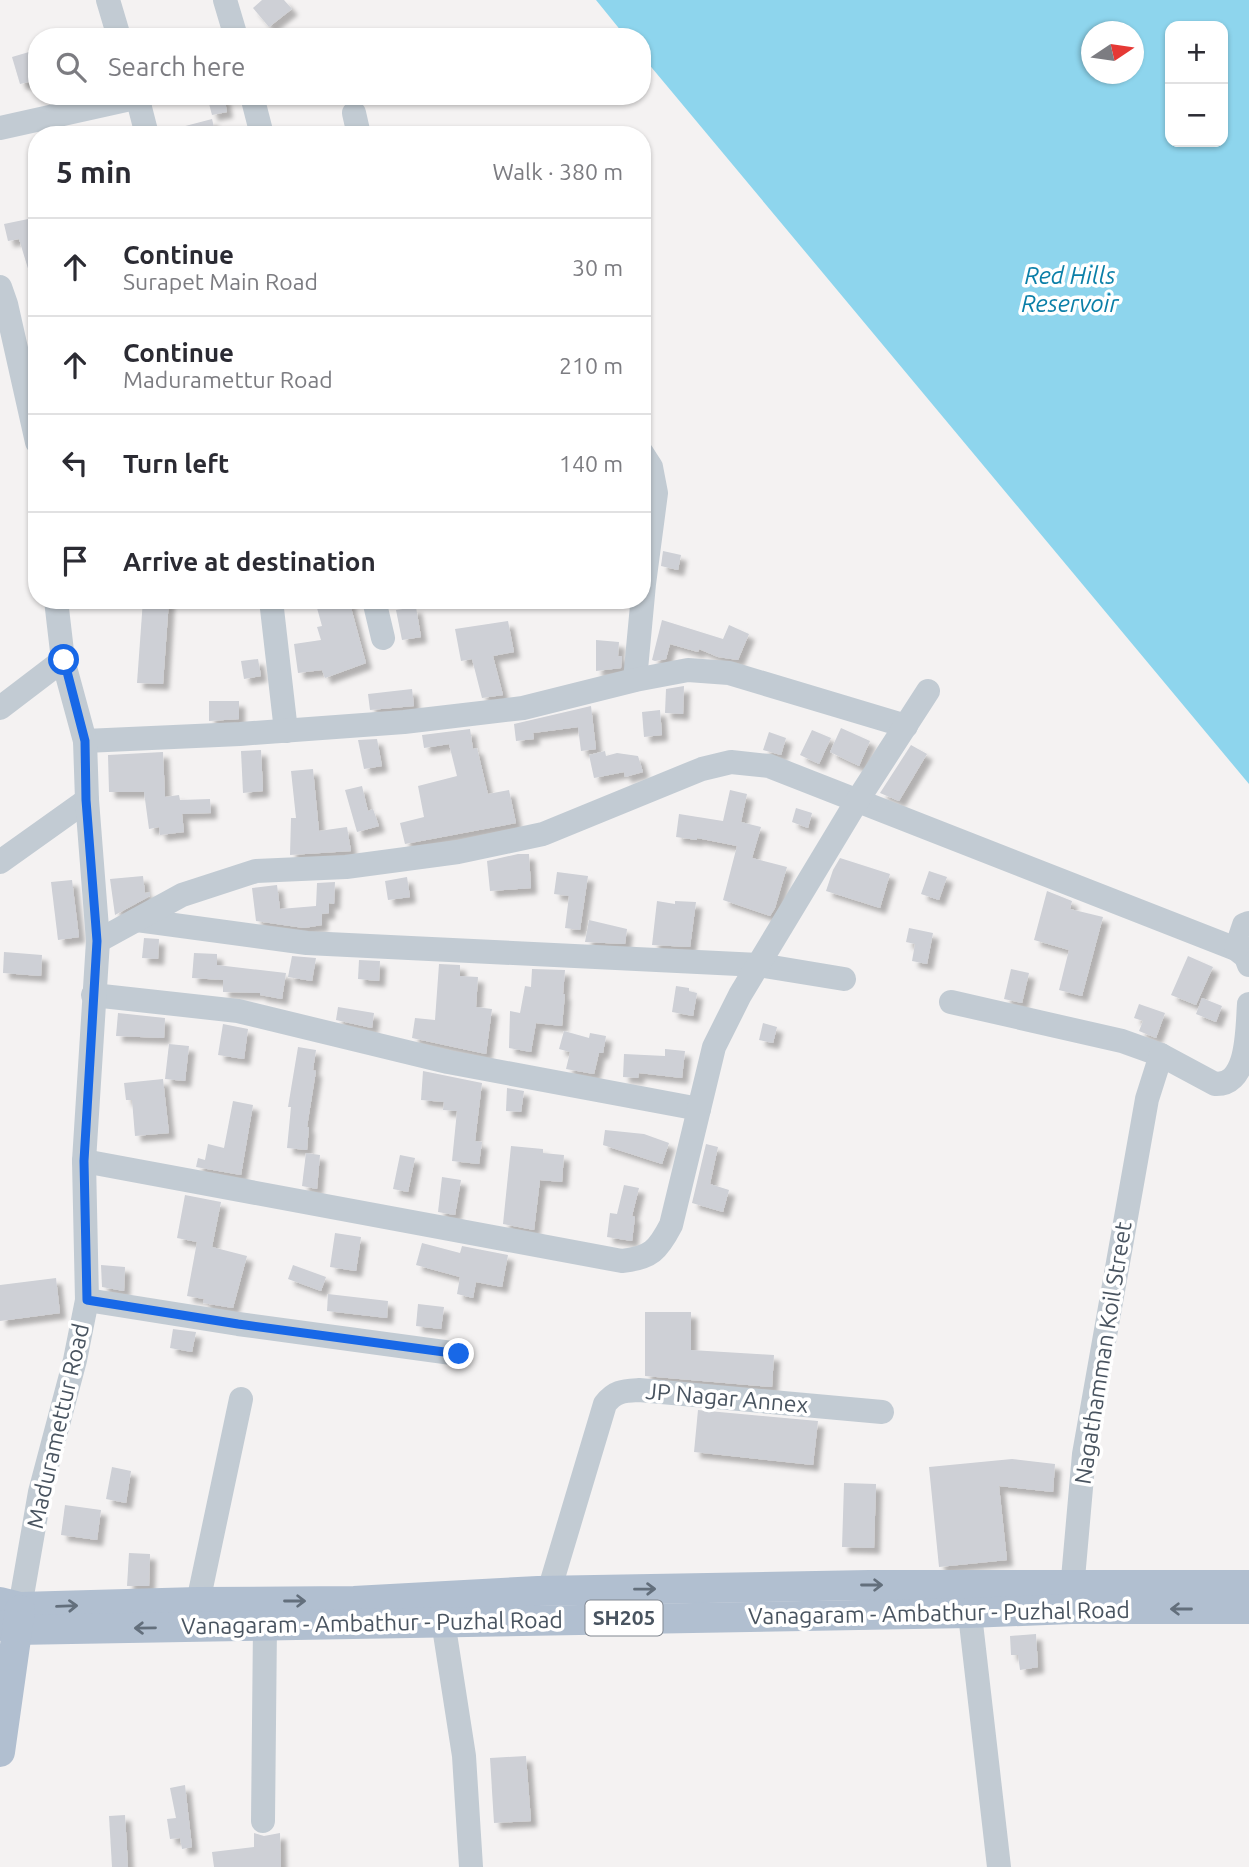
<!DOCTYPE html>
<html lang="en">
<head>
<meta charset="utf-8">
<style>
	:root { --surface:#fff; --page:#f2f2f3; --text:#2b2b33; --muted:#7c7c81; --line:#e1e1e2 }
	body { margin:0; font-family:Ubuntu,sans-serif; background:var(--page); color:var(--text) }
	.controls { position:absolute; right:21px; top:21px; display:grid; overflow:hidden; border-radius:14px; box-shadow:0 2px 5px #0004 }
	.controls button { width:63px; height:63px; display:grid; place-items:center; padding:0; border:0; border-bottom:2px solid var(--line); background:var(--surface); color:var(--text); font:35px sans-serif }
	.compass { position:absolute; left:1081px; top:21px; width:63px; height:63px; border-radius:50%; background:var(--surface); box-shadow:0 2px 5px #0004; rotate:77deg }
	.stop { position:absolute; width:21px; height:21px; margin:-16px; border:5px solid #1868e7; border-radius:50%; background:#fff }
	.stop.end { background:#1868e7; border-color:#fff; box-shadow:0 2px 7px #0008 }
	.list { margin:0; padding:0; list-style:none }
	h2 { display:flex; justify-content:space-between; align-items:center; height:91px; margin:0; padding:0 28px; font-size:30px }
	h2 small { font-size:23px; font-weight:400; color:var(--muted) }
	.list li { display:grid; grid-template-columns:46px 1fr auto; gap:21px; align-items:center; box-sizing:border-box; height:98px; padding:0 28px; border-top:2px solid var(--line) }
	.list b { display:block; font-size:26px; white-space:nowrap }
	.list p { margin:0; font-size:23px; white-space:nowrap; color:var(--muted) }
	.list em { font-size:23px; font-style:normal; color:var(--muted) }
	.icon { flex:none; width:38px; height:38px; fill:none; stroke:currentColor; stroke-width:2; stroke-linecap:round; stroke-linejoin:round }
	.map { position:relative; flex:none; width:1249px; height:1867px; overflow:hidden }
	.search { position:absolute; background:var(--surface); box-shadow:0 2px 5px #0004; left:28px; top:28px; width:623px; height:77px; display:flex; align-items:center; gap:18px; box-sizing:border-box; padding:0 24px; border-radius:28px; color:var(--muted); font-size:26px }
	.panel { position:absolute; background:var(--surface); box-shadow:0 2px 5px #0004; left:28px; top:126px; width:623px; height:483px; border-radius:28px }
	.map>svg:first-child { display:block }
	.water { fill:#8ed5ed; fill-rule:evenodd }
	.building { fill:#ced0d6; filter:url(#shadow) }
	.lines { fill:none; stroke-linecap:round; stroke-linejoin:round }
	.minor { stroke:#c2cbd3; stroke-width:24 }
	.major { stroke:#b1bfd0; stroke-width:30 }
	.oneway { stroke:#636f7c }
	.route { stroke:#1868e7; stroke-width:9 }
	.labels { text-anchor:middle; stroke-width:7; stroke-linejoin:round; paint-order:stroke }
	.shield { fill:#fff; stroke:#808790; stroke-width:2 }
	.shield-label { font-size:21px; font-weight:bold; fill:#495460 }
	.street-label { font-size:23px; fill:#495460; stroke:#fff }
	.water-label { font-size:24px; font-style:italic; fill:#0b7fa8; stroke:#fff }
</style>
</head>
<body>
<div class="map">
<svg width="1249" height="1867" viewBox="0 0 1249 1867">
	<defs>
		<filter id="shadow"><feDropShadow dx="6" dy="6" stdDeviation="2" flood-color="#0004"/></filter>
	</defs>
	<rect width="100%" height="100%" fill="#f4f2f2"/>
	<path class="water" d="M596,0H1249V784L642,56V37H626ZM1170,26H1223V142H1170ZM1092,32H1134V74H1092Z"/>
	<g class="building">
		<path d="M262,0H284L292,9L269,27L253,8Z"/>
		<path d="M29,52L37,80L20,84L12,57Z"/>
		<path d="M207,96H224L227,112L212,115Z"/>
		<path d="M212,119L216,135H171L170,130Z"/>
		<path d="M33,218L37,232V284L33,285L19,239L8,241L4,224Z"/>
		<path d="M663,551L681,555L678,570L661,566Z"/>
		<path d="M143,600H169L163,684L137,683Z"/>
		<path d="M341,600H349L366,663L325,678L322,670L298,673L294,644L321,640L317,627L322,626L317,608Z"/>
		<path d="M416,607L421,637L402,640L396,610Z"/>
		<path d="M662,620L723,639L729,625L749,634L738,660L718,657L699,649L698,652L670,644L666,659L655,661L652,660Z"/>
		<path d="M508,621L514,652L493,656L503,695L482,698L472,659L461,661L455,629Z"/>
		<path d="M596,640L619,642L618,656H622L621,668L596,671Z"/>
		<path d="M258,659L261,676L244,679L241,661Z"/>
		<path d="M684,686L683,714L665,713L666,689Z"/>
		<path d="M412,689L414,706L370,710L368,694Z"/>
		<path d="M209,701H239V719L209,721Z"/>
		<path d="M591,706L596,749L581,751L578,727L533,733L534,739L516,741L514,724Z"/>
		<path d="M660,710L662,735L644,737L642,712Z"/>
		<path d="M841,728L870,741L859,766L830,752Z"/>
		<path d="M470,729L473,749L477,748L488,794L509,790L516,823L405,844L400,823L424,817L418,786L457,776L449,744L424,748L422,735Z"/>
		<path d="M812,730L831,738L819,764L800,755Z"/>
		<path d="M769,732L786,738L781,755L763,750Z"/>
		<path d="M377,739L382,766L364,769L358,740Z"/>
		<path d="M911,745L927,754L899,801L880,793Z"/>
		<path d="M261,750L263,791L243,793L241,751Z"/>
		<path d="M605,751L606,756L617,753L638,756L643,772L625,777L624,772L594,778L589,755Z"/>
		<path d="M163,752L165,797L179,795L180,800L210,799L211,813L182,814L184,832L160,835L159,827L149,829L144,792H109L108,755Z"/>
		<path d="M313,769L319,831L347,827L351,851L290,855L291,818H296L291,771Z"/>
		<path d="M362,786L368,811L373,809L379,826L357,832L345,790Z"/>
		<path d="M730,790L747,794L741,822L761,827L752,858L787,867L775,908L770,916L723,900L737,846L697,838V840L676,837L679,814L723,821Z"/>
		<path d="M796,808L812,813L808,828L792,822Z"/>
		<path d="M518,854H529L531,888L490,891L487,861Z"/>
		<path d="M840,858L890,874L880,908L826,891L833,870Z"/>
		<path d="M929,871L947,877L939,900L921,894Z"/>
		<path d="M557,872L588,876L580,930L565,928L569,896L554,894Z"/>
		<path d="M143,876L145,893L150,892V896L115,915L110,879Z"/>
		<path d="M407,877L410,897L388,900L385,881Z"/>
		<path d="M72,880L79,937L58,940L51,882Z"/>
		<path d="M335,882L334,904L329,903V913L322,914V925L304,928L256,921L252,888L277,885L280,909L316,906L317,883Z"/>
		<path d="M1047,891L1072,901L1070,909L1103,917L1082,996L1059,990L1069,950L1034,940Z"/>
		<path d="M657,901L675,904V901L696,902L690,947L652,945Z"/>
		<path d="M589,920L627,929L625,944L585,942Z"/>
		<path d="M909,928L933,933L927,964L912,961L915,944L906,942Z"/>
		<path d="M144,938L159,939L158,959L142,958Z"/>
		<path d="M4,952L42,955L41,976L3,973Z"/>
		<path d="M194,953L217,954V965L286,973L282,999L260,995V993L223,992V980L192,978Z"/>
		<path d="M292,956L316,958L312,981L288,977Z"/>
		<path d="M1188,956L1213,967L1196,1005L1171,995Z"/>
		<path d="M359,960L380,961L379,981L358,979Z"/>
		<path d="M439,964L460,965V976L478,977L476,1007L492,1009L486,1054L412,1038L415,1018L435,1020Z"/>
		<path d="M532,969L565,970L563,994H565L562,1026L536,1023L531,1052L509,1048L510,1011L520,1013L525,986L531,987Z"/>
		<path d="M1011,969L1029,973L1022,1003L1004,999Z"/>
		<path d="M676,986L689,988V991L697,993L693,1016L672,1012Z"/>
		<path d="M1202,998L1222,1006L1216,1022L1196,1014Z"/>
		<path d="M1139,1004L1165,1013L1156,1038L1139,1031L1143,1021L1134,1018Z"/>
		<path d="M338,1007L374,1013L372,1028L336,1020Z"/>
		<path d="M118,1013L165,1018L164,1038L116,1036Z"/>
		<path d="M763,1023L777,1027L773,1043L759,1040Z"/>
		<path d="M223,1024L248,1029L244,1059L218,1055Z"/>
		<path d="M564,1031L589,1038L590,1033L606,1036L603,1053H599L594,1074L566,1069L570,1052L559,1049Z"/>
		<path d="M169,1044L189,1046L185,1081L165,1079Z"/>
		<path d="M298,1047L316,1050L313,1070L316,1071L307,1127H309L307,1150L287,1148L291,1107H288Z"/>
		<path d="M665,1049L685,1051L682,1078L639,1073L638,1078L623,1077L624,1054L665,1056Z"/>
		<path d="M423,1071L482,1083L475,1141L482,1142L479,1164L452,1161L457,1111L443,1110L444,1102L421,1100Z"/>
		<path d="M163,1079L169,1133L135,1136L132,1100H126L124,1083Z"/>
		<path d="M507,1088L524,1091L521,1112L506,1111Z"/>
		<path d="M233,1101L253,1105L241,1175L196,1167L198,1158L205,1160L208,1144L224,1148Z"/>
		<path d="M605,1130L644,1134L669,1143L662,1164L603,1145Z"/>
		<path d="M706,1144L718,1147L710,1184L729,1190L723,1212L692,1203Z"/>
		<path d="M511,1146L543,1149V1153L564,1155L562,1182L540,1180L534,1230L503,1224Z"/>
		<path d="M306,1153L320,1155L317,1189L302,1186Z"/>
		<path d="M400,1155L415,1158L408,1192L393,1189Z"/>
		<path d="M442,1177L461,1180L455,1215L438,1212Z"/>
		<path d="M624,1185L639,1188L632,1216L635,1217L632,1241L607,1237L610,1213L617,1214Z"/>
		<path d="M185,1195L221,1202L212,1247L247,1256L233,1308L203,1303L204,1299L187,1296L197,1242L177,1238Z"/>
		<path d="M335,1233L361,1237L356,1271L330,1267Z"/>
		<path d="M422,1243L460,1253L462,1246L508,1255L502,1287L476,1282L473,1298L457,1294L460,1277L416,1265Z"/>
		<path d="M101,1265L125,1267L124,1291L102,1287Z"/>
		<path d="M293,1265L326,1277L321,1291L288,1279Z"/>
		<path d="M56,1278L60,1313L0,1321V1285Z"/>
		<path d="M328,1294L388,1301L387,1318L327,1311Z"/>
		<path d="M418,1304L444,1307L441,1329L416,1326Z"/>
		<path d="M645,1312H691V1350L774,1355L772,1387L645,1376Z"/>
		<path d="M173,1329L196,1332L192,1352L170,1348Z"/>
		<path d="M698,1410L818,1421L813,1465L694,1452Z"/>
		<path d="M1012,1459L1055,1464L1053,1492L999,1486L1007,1560L939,1567L929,1467Z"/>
		<path d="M112,1467L131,1471L126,1503L106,1499Z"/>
		<path d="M844,1483L876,1484L874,1548L842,1547Z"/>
		<path d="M65,1505L101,1510L97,1540L61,1535Z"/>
		<path d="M129,1553L150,1554L149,1586H127Z"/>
		<path d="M1036,1634L1038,1667L1020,1670L1018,1655H1011L1010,1636Z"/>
		<path d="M526,1756L531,1821L494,1823L490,1758Z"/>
		<path d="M185,1785L192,1847L182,1849L180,1838L170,1839L167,1819L176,1818L170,1788Z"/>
		<path d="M125,1815L128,1867H112L109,1816Z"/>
		<path d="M254,1833L264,1836L280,1833L281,1867H214L212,1852L254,1847Z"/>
	</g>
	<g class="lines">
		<g class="minor">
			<path d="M108,0L119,37"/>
			<path d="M225,0L236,37"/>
			<path d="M137,96L147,135"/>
			<path d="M252,96L262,135"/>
			<path d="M354,113L359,135"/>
			<path d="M0,128L144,96"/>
			<path d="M0,287L6,304L37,442"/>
			<path d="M271,600L286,731"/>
			<path d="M374,600L383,638"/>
			<path d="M635,680L644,584L656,493L651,467L642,453"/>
			<path d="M0,708L63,660"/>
			<path d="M85,741L240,734L404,722L523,708L635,680L688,670L729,673L906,726"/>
			<path d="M0,862L87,800"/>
			<path d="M137,920L307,943L759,965L844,979"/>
			<path d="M98,941L182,895L256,871L346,867L458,852L543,834L702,769L731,762L769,766L1236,949L1246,957L1249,965"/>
			<path d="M1236,949L1244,925L1249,923"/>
			<path d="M93,995L238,1011L448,1062L699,1109"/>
			<path d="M951,1002L1122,1041L1161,1055"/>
			<path d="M84,1161L622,1261C651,1258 658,1250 671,1225L714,1047L740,995L857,801L928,691"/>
			<path d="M87,1300L238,1324L459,1354"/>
			<path d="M549,1591L605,1404C615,1391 623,1391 639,1390L882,1412"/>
			<path d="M968,1597L999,1867"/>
			<path d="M1071,1601L1084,1454L1147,1099L1161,1055L1215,1084C1249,1086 1247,1029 1249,1004"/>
			<path d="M198,1602L241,1399"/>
			<path d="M20,1607L40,1492L75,1360L87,1300L84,1161L98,941L87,800L85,741L63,660L56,600"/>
			<path d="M443,1621L464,1756L471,1867"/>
			<path d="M263,1821L265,1625"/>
		</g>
		<g class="major">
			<path d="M0,1602L20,1607L198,1602L354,1601L538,1591L869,1585H1249"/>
			<path d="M0,1625L15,1630L969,1613L1071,1609H1249"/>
			<path d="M0,1752L20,1610"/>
		</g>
	</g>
	<defs><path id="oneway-shaft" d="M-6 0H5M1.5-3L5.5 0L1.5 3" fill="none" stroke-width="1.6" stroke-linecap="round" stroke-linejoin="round" transform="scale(1.75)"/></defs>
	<g class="oneway">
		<use href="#oneway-shaft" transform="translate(872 1585)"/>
		<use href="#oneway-shaft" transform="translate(645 1589) rotate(-1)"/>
		<use href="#oneway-shaft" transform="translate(295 1601)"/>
		<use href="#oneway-shaft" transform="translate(67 1606) rotate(-2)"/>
		<use href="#oneway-shaft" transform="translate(1181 1609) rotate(180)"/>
		<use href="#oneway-shaft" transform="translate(145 1628) rotate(179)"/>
	</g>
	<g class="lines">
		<path class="route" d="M64,660L85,741L86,800L97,941L84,1161L87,1300L238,1324L459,1354"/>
	</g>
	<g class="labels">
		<rect class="shield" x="585.5" y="1600.5" width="77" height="35" rx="5"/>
		<g class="shield-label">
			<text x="624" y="1625">SH205</text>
		</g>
		<g class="street-label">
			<text transform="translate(1103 1353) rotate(-81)" y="8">Nagathamman Koil Street</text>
			<text transform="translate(727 1398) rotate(5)" y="8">JP Nagar Annex</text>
			<text transform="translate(58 1426) rotate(-77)" y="8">Maduramettur Road</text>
			<text transform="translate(939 1613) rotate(-1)" y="8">Vanagaram - Ambathur - Puzhal Road</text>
			<text transform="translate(372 1623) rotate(-1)" y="8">Vanagaram - Ambathur - Puzhal Road</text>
		</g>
		<g class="water-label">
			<text x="1070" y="284">Red Hills<tspan x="1070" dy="28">Reservoir</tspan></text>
		</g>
	</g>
</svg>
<div class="controls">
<button>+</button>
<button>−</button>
</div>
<svg class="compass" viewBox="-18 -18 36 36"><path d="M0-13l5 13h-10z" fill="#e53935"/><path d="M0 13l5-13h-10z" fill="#7c7c81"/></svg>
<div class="stop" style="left:64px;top:660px"></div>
<div class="stop end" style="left:459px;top:1354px"></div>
<div class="search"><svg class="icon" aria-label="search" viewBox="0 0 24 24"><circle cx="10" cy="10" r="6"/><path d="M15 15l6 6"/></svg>Search here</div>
<section class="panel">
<h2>5 min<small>Walk · 380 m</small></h2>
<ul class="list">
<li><svg class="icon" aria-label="ahead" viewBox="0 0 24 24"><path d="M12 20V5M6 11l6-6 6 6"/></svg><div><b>Continue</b><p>Surapet Main Road</p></div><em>30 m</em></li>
<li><svg class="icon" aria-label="ahead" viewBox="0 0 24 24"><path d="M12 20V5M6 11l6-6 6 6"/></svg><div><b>Continue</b><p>Maduramettur Road</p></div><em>210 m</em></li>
<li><svg class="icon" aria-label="left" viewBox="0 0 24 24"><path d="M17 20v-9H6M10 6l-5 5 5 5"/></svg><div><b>Turn left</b></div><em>140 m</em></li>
<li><svg class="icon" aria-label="arrive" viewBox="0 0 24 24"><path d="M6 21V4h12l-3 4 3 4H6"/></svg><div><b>Arrive at destination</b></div></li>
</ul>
</section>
</div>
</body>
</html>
